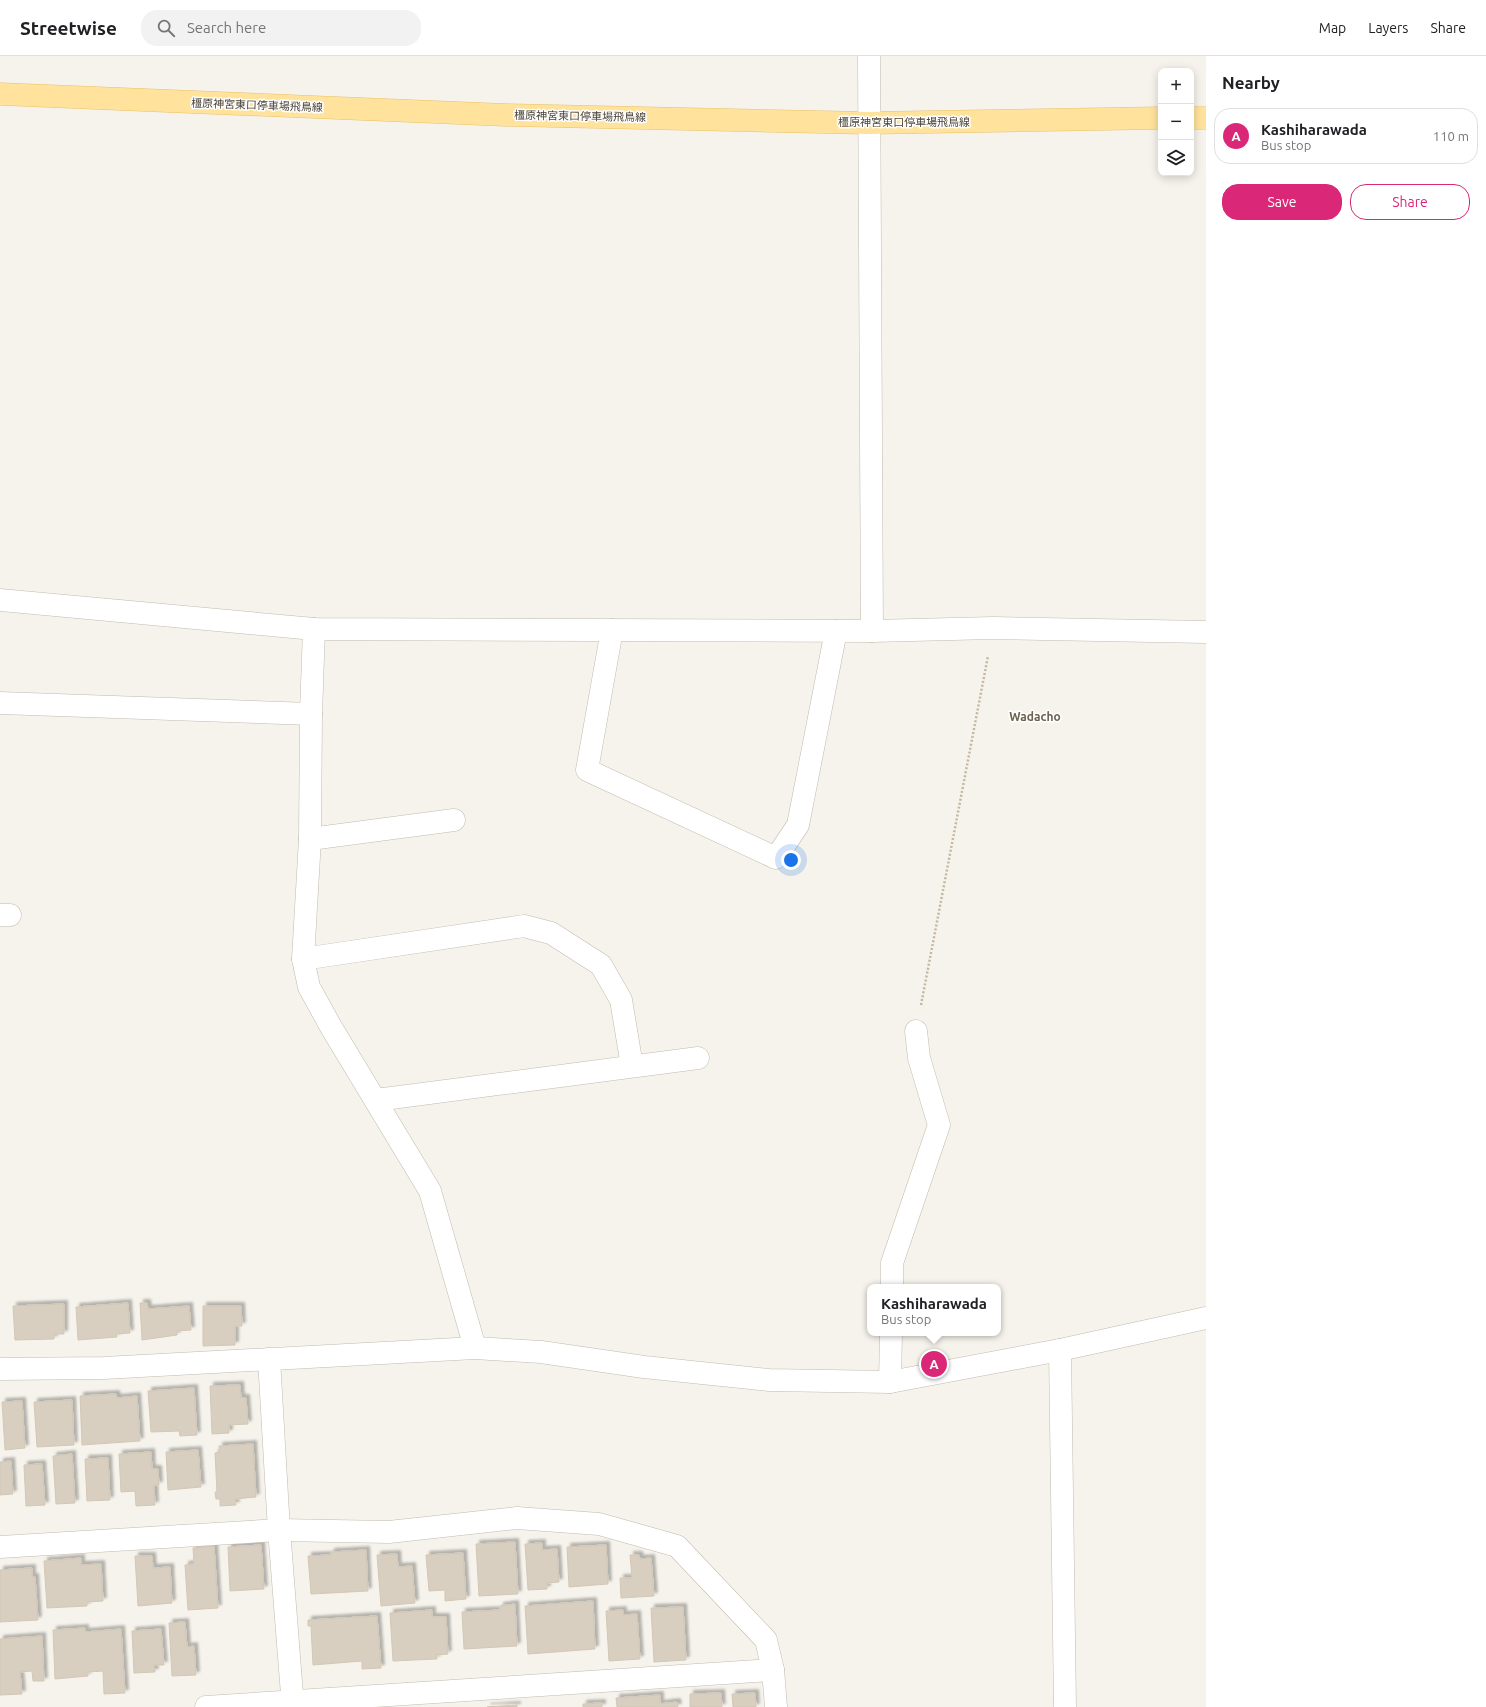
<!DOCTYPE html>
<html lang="en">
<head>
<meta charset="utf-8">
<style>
	:root { --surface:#fff; --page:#f2f2f2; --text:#202124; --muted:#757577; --line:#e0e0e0; --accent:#db2777 }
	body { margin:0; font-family:Ubuntu,"Noto Sans JP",sans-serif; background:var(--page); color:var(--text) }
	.controls { position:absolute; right:12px; top:12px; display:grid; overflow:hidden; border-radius:8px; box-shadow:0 2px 10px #0003 }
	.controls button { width:36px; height:36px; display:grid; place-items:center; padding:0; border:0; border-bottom:1px solid var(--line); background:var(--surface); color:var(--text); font:20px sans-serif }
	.you { position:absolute; left:791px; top:804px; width:14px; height:14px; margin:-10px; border:3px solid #fff; border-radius:50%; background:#1a73e8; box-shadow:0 0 0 6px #1a73e833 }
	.badge { display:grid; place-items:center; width:26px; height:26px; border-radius:50%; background:var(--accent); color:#fff; font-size:13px; font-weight:700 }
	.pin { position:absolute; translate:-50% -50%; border:2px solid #fff; box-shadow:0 1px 4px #0006 }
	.popup { position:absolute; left:867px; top:1228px; width:134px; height:52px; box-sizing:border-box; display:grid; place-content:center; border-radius:8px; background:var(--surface); filter:drop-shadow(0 1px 3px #0005); font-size:13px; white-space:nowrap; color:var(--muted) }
	.popup b { font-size:15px; color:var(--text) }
	.popup::after { content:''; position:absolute; left:50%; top:100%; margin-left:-8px; border:8px solid transparent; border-top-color:var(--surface) }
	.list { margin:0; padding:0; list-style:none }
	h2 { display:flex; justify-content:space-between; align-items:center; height:52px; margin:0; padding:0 16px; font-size:17px }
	h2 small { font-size:13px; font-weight:400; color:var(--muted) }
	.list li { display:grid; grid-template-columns:26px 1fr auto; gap:12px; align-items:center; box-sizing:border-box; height:56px; margin:0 8px 8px; padding:0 8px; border:1px solid var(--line); border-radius:16px }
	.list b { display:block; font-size:15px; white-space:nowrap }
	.list p { margin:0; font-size:13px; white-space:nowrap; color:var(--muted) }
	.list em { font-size:13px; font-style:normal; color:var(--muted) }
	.actions { display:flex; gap:8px; padding:12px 16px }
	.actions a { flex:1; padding:9px 0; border:1px solid var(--accent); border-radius:16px; text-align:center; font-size:14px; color:var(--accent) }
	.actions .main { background:var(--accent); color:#fff }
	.icon { flex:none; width:22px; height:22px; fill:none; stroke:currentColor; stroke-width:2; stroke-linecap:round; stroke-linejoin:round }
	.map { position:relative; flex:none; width:1206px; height:1651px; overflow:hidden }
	header { display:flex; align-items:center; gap:24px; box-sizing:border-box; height:56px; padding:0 20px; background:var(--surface); border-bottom:1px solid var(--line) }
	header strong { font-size:19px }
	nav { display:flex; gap:22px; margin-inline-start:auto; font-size:14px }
	.search { width:280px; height:36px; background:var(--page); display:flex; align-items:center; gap:10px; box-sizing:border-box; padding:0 14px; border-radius:16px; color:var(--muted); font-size:15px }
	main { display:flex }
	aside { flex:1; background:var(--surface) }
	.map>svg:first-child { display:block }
	.building { fill:#d8cfc1; stroke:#d3c7b4; filter:url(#shadow) }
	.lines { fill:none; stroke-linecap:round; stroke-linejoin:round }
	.minor-casing { stroke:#c2bbae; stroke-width:23 }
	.major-casing { stroke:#e6c16a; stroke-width:23 }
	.path { stroke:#c4b79f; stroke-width:2.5; stroke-dasharray:2 2; stroke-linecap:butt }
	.minor { stroke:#fff; stroke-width:22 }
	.major { stroke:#ffe39c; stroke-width:22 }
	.labels { text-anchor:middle; stroke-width:3; stroke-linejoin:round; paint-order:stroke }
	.street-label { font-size:11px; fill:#4b4439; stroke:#fff }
	.neighbourhood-label { font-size:12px; font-weight:bold; fill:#6e6250; stroke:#fff }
</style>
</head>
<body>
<header>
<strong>Streetwise</strong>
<div class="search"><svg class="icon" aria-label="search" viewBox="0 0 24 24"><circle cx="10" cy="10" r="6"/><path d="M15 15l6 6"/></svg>Search here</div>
<nav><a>Map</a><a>Layers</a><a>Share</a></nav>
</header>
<main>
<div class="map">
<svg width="1206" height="1651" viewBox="0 0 1206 1651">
	<defs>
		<filter id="shadow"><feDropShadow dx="3.5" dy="-3.5" stdDeviation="1" flood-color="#0004"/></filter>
	</defs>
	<rect width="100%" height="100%" fill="#f6f3ec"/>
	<g class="building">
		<path d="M128,1247L130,1277L116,1278L117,1281L78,1284L76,1251Z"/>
		<path d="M140,1247H147L148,1253L189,1250L191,1274L177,1275V1279L142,1284Z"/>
		<path d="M64,1248V1278H54V1283L15,1284L13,1250Z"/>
		<path d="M203,1250H241L242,1270H235V1289L203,1290Z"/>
		<path d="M240,1329L241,1342H246L248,1368L229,1369V1377L212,1378L210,1330Z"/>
		<path d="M194,1332L197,1379L180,1380L179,1375L151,1376L148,1335Z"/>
		<path d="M116,1338L117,1342L137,1340L140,1385L82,1389L80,1340Z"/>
		<path d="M72,1344L74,1389L37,1391L34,1346Z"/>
		<path d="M22,1345L25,1392L5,1394L2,1346Z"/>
		<path d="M253,1388L256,1441L235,1443L236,1449L220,1450V1443H216L215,1436H217L215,1397L220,1396L219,1390Z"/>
		<path d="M198,1394L201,1431L168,1434L166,1396Z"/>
		<path d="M151,1396L152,1413H158L159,1429H154L155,1449L136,1450L135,1435L121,1436L119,1398Z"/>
		<path d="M72,1398L75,1447L56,1448L53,1400Z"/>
		<path d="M108,1402L110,1444L87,1445L85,1403Z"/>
		<path d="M11,1405L13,1438L0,1439V1406Z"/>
		<path d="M42,1408L45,1449L26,1450L24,1409Z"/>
		<path d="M515,1486L518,1538L479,1540L476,1488Z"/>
		<path d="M542,1487V1494L557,1493L559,1526L547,1527V1533L528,1534L525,1488Z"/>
		<path d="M261,1489L264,1533L230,1535L228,1491Z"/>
		<path d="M606,1489L608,1528L569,1531L567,1491Z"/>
		<path d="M214,1490L218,1552L188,1554L185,1509L194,1508L193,1492Z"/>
		<path d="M366,1494L368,1535L311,1538L308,1500L331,1499V1496Z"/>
		<path d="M463,1497L466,1543L445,1545V1534L429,1535L426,1499Z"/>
		<path d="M397,1498L398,1511L412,1510L415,1547L381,1550L377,1499Z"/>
		<path d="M630,1499H639L640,1503L651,1502L654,1540L621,1542L620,1522H632Z"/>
		<path d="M135,1500H152L153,1512L170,1511L172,1547L138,1550Z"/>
		<path d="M81,1502V1509L101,1508L103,1545L87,1546V1550L47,1552L44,1505Z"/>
		<path d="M32,1512V1521H35L38,1564L0,1566V1514Z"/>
		<path d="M593,1545L595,1593L528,1598L525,1550Z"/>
		<path d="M515,1548L517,1590L464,1593L462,1556L500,1554V1550Z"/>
		<path d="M683,1551L686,1604L654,1606L651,1552Z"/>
		<path d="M432,1554V1561H446L448,1598L436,1599L437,1603L393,1605L390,1557Z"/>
		<path d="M623,1554V1559L637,1558L640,1603L609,1605L606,1555Z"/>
		<path d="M377,1560L381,1612L362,1613V1605L313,1609L311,1570H308V1564Z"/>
		<path d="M185,1566L187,1591L194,1590L196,1619L172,1620L169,1567Z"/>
		<path d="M85,1572V1576L121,1573L125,1637L104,1638L103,1615L88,1616V1620L55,1623L53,1574Z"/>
		<path d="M161,1573L164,1609H154L155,1616L134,1617L132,1575Z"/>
		<path d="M42,1580L44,1625H33L32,1615L20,1616L22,1638L0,1639V1583Z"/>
		<path d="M721,1637L722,1651H690V1638Z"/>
		<path d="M755,1637L756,1651H733L732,1638Z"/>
		<path d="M660,1639V1648L677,1646L678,1651H617L616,1642Z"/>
		<path d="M602,1647V1651H583V1648Z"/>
		<path d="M517,1649V1651H487Z"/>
	</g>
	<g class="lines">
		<defs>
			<g id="minor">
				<path d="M869,0L872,575"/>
				<path d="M0,544L314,573L872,575L993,572L1206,576"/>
				<path d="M314,573L311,658L310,783L303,903L309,931L331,971L430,1135L475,1292"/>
				<path d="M612,574L587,714L776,802L798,769L836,575"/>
				<path d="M0,647L311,658"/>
				<path d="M310,783L454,764"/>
				<path d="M0,859H10"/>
				<path d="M303,903L524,870L551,877L601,909L621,944L632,1010"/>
				<path d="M376,1044L698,1002"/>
				<path d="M892,1231V1207L939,1069L919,1002L916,975"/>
				<path d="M1060,1294L1065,1651"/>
				<path d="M269,1303L279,1474L293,1651"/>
				<path d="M0,1313L104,1312L475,1292L541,1296L644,1311L769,1324L890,1326L1060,1294L1206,1262"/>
				<path d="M890,1326L891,1277"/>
				<path d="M0,1491L279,1474L389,1476L517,1462L599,1468L677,1490L766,1584L773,1614L776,1651"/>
				<path d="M206,1651L773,1614"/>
			</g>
			<g id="major">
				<path d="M0,38L506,59L868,67L1161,62"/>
				<path d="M1191,62H1206"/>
			</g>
		</defs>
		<use href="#minor" class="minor-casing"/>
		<use href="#major" class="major-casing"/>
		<path class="path" d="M921,949L988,600"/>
		<use href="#minor" class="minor"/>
		<use href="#major" class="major"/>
	</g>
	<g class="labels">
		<g class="street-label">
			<text transform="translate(257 49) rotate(2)" y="4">橿原神宮東口停車場飛鳥線</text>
			<text transform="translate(580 60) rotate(1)" y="4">橿原神宮東口停車場飛鳥線</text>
			<text x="904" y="70">橿原神宮東口停車場飛鳥線</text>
		</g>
		<g class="neighbourhood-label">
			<text x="1035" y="665">Wadacho</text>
		</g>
	</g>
</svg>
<div class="controls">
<button>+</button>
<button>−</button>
<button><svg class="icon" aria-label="layers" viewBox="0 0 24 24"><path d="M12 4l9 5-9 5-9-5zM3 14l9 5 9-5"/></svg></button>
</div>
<div class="you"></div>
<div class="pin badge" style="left:934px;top:1308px">A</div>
<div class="popup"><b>Kashiharawada</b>Bus stop</div>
</div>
<aside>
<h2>Nearby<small></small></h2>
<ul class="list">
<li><span class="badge">A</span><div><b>Kashiharawada</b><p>Bus stop</p></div><em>110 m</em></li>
</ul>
<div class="actions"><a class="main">Save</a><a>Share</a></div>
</aside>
</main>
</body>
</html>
